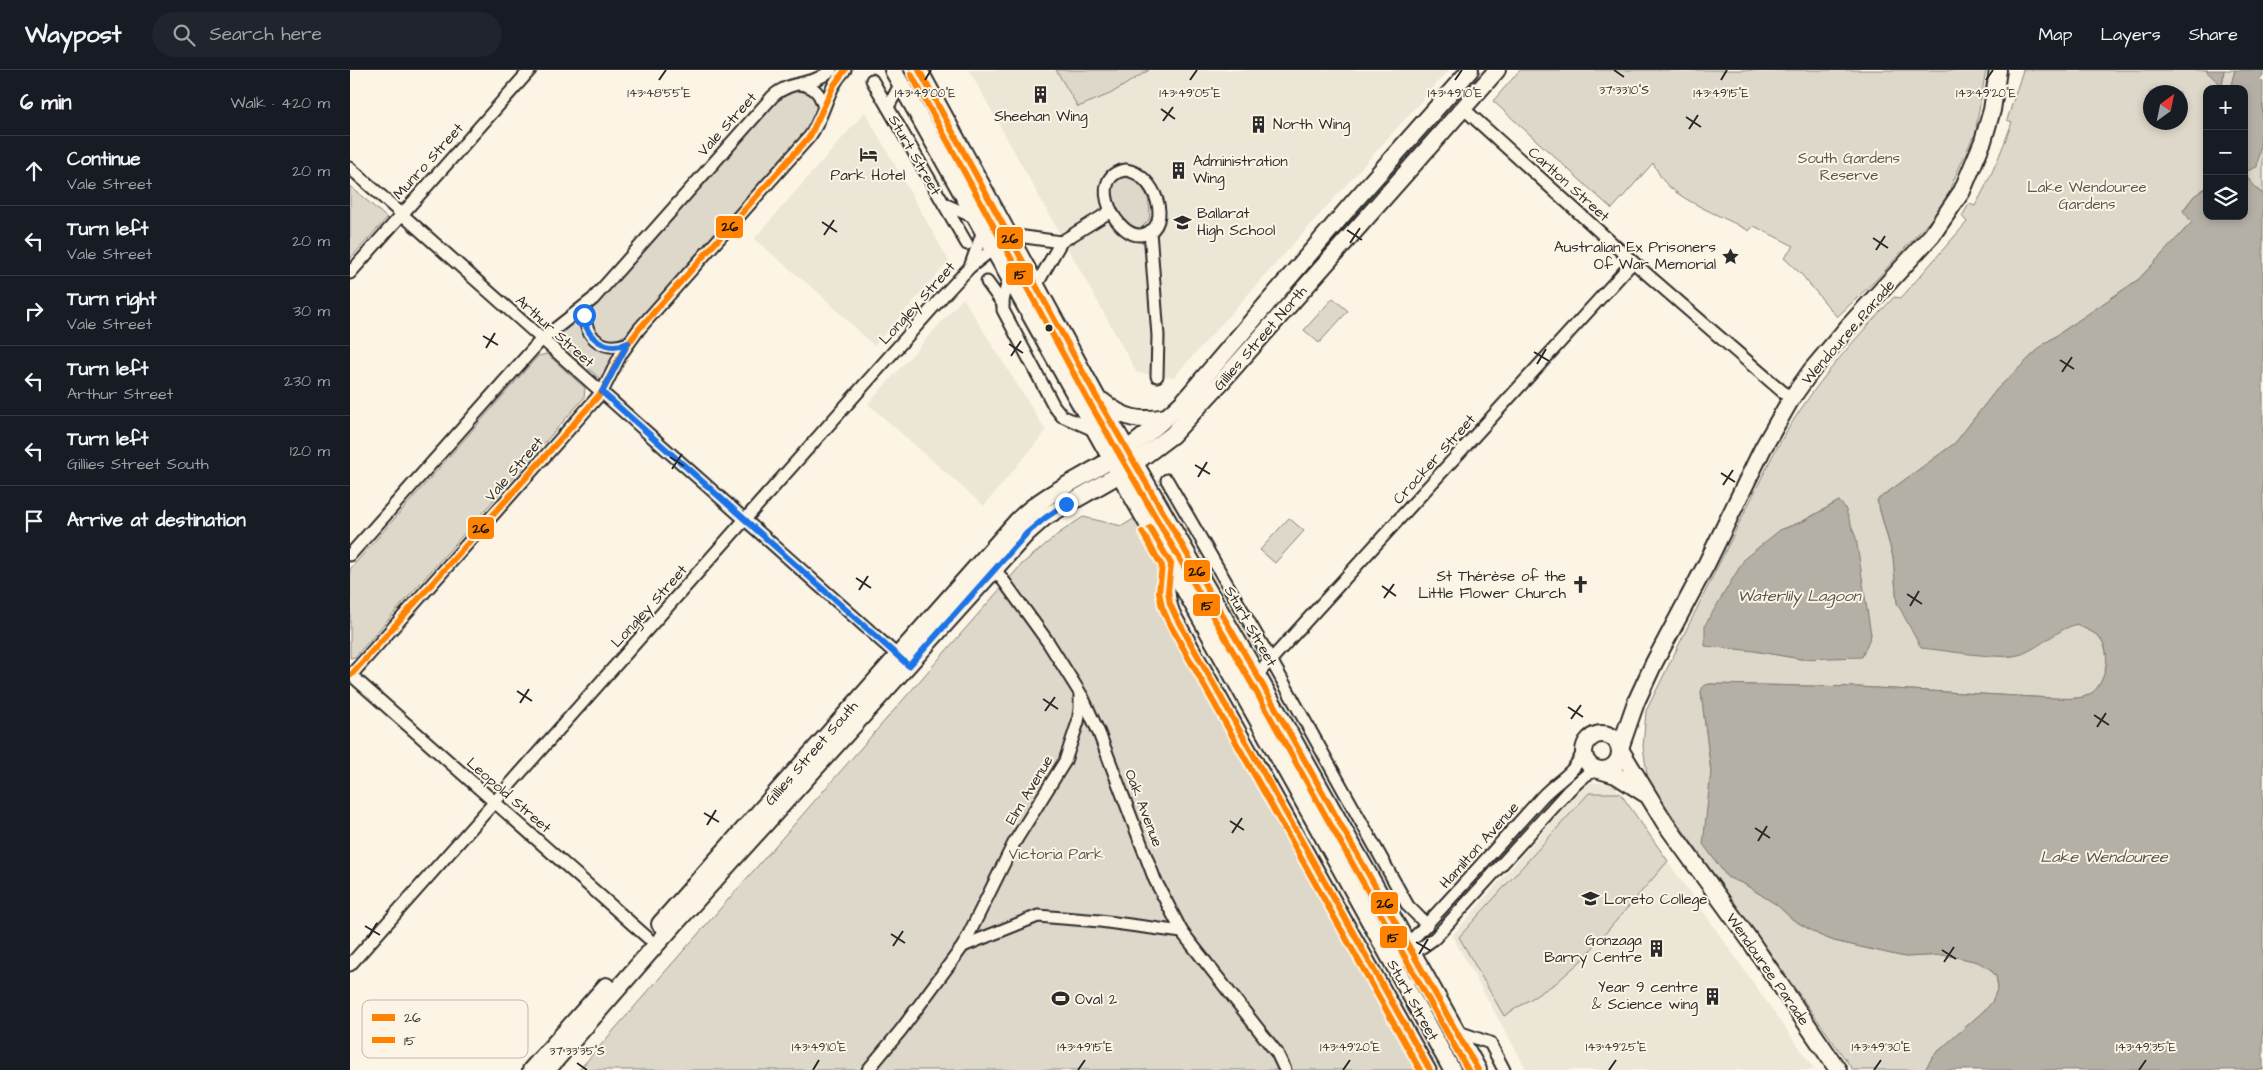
<!DOCTYPE html>
<html lang="en">
<head>
<meta charset="utf-8">
<style>
	:root { --surface:#171b24; --page:#20242c; --text:#f1f3f6; --muted:#9ea1a6; --line:#363941 }
	body { margin:0; font-family:"Architects Daughter",sans-serif; background:var(--page); color:var(--text) }
	.controls { position:absolute; right:15px; top:15px; display:grid; overflow:hidden; border-radius:10px; box-shadow:0 2px 8px #0003 }
	.controls button { width:45px; height:45px; display:grid; place-items:center; padding:0; border:0; border-bottom:1px solid var(--line); background:var(--surface); color:var(--text); font:25px sans-serif }
	.compass { position:absolute; left:1793px; top:15px; width:45px; height:45px; border-radius:50%; background:var(--surface); box-shadow:0 2px 8px #0003; rotate:33deg }
	.stop { position:absolute; width:15px; height:15px; margin:-11px; border:4px solid #1a73e8; border-radius:50%; background:#fff }
	.stop.end { background:#1a73e8; border-color:#fff; box-shadow:0 1px 5px #0008 }
	.list { margin:0; padding:0; list-style:none }
	h2 { display:flex; justify-content:space-between; align-items:center; height:65px; margin:0; padding:0 20px; font-size:21px }
	h2 small { font-size:16px; font-weight:400; color:var(--muted) }
	.list li { display:grid; grid-template-columns:32px 1fr auto; gap:15px; align-items:center; box-sizing:border-box; height:70px; padding:0 20px; border-top:1px solid var(--line) }
	.list b { display:block; font-size:19px; white-space:nowrap }
	.list p { margin:0; font-size:16px; white-space:nowrap; color:var(--muted) }
	.list em { font-size:16px; font-style:normal; color:var(--muted) }
	.icon { flex:none; width:28px; height:28px; fill:none; stroke:currentColor; stroke-width:2; stroke-linecap:round; stroke-linejoin:round }
	.map { position:relative; flex:none; width:1913px; height:1000px; overflow:hidden }
	header { display:flex; align-items:center; gap:30px; box-sizing:border-box; height:70px; padding:0 25px; background:var(--surface); border-bottom:1px solid var(--line) }
	header strong { font-size:24px }
	nav { display:flex; gap:28px; margin-inline-start:auto; font-size:18px }
	.search { width:350px; height:45px; background:var(--page); display:flex; align-items:center; gap:12px; box-sizing:border-box; padding:0 18px; border-radius:28px; color:var(--muted); font-size:19px }
	main { display:flex }
	aside { flex:1; background:var(--surface) }
	.map>svg:first-child { display:block }
	.built { fill:#ece6d7 }
	.green { fill:#ded8ca; stroke:#84827a; fill-rule:evenodd }
	.water { fill:#b4b0a5; stroke:#7d7b74 }
	.lines { fill:none; stroke-linecap:round; stroke-linejoin:round }
	.street-casing { stroke:#2b2b2b; stroke-width:15 }
	.secondary-casing { stroke:#2b2b2b; stroke-width:20 }
	.street { stroke:#fcf5e5; stroke-width:11 }
	.secondary { stroke:#fcf5e5; stroke-width:16 }
	.bus-1-casing { stroke:#fcf5e5; stroke-width:10 }
	.bus-2-casing { stroke:#fcf5e5; stroke-width:10 }
	.bus-1 { stroke:#ff8200; stroke-width:6 }
	.bus-2 { stroke:#ff8200; stroke-width:6 }
	.route { stroke:#1a73e8; stroke-width:6 }
	.ticks { fill:none; stroke:#2b2b2b; stroke-width:2 }
	.bus-dot { fill:#2b2b2b; stroke:#fcf5e5; stroke-width:2 }
	.labels { text-anchor:middle; stroke-width:4; stroke-linejoin:round; paint-order:stroke }
	.poi-label { font-size:15px; fill:#2b2b2b; stroke:#fcf5e5; text-anchor:start }
	.street-label { font-size:15px; fill:#2b2b2b; stroke:#fcf5e5 }
	.park-label { font-size:15px; fill:#585653; stroke:#fcf5e5 }
	.water-label { font-size:16px; font-style:italic; fill:#545350; stroke:#fcf5e5 }
	.key { fill:#fcf5e5; stroke:#bdb8ad; stroke-width:1 }
	.key-label { font-size:14px; fill:#2b2b2b }
	.ticks-label { font-size:12px; text-anchor:middle; fill:#2b2b2b; stroke:#fcf5e5; stroke-width:4; stroke-linejoin:round; paint-order:stroke }
	.line-badge { stroke:#fcf5e5; stroke-width:2 }
	.pale-badge-label { font-size:14px; text-anchor:middle; font-weight:bold; fill:#111 }
</style>
</head>
<body>
<header>
<strong>Waypost</strong>
<div class="search"><svg class="icon" aria-label="search" viewBox="0 0 24 24"><circle cx="10" cy="10" r="6"/><path d="M15 15l6 6"/></svg>Search here</div>
<nav><a>Map</a><a>Layers</a><a>Share</a></nav>
</header>
<main>
<aside>
<h2>6 min<small>Walk · 420 m</small></h2>
<ul class="list">
<li><svg class="icon" aria-label="ahead" viewBox="0 0 24 24"><path d="M12 20V5M6 11l6-6 6 6"/></svg><div><b>Continue</b><p>Vale Street</p></div><em>20 m</em></li>
<li><svg class="icon" aria-label="left" viewBox="0 0 24 24"><path d="M17 20v-9H6M10 6l-5 5 5 5"/></svg><div><b>Turn left</b><p>Vale Street</p></div><em>20 m</em></li>
<li><svg class="icon" aria-label="right" viewBox="0 0 24 24"><path d="M7 20v-9h11M14 6l5 5-5 5"/></svg><div><b>Turn right</b><p>Vale Street</p></div><em>30 m</em></li>
<li><svg class="icon" aria-label="left" viewBox="0 0 24 24"><path d="M17 20v-9H6M10 6l-5 5 5 5"/></svg><div><b>Turn left</b><p>Arthur Street</p></div><em>230 m</em></li>
<li><svg class="icon" aria-label="left" viewBox="0 0 24 24"><path d="M17 20v-9H6M10 6l-5 5 5 5"/></svg><div><b>Turn left</b><p>Gillies Street South</p></div><em>120 m</em></li>
<li><svg class="icon" aria-label="arrive" viewBox="0 0 24 24"><path d="M6 21V4h12l-3 4 3 4H6"/></svg><div><b>Arrive at destination</b></div></li>
</ul>
</aside>
<div class="map">
<svg width="1913" height="1000" viewBox="0 0 1913 1000">
	<rect width="100%" height="100%" fill="#fcf5e5"/>
	<filter id="ink" filterUnits="userSpaceOnUse"><feTurbulence type="fractalNoise" baseFrequency=".02" numOctaves="2"/><feDisplacementMap in="SourceGraphic" scale="10" xChannelSelector="R" yChannelSelector="G"/><feConvolveMatrix kernelMatrix="1 2 1 2 8 2 1 2 1" color-interpolation-filters="sRGB"/></filter>
	<g filter="url(#ink)">
		<g class="built">
			<path d="M619,0H1099L824,307L787,303Z"/>
			<path d="M515,42L599,191L524,276L471,225L404,169Z"/>
			<path d="M613,228L696,361L634,436L518,334Z"/>
			<path d="M1236,712L1263,714L1465,1000H1177L1102,866Z"/>
		</g>
		<g class="green">
			<path d="M706,0H799L760,24L728,37Z"/>
			<path d="M1170,0H1636L1626,57L1629,60L1626,66L1623,67L1601,116L1602,122L1596,133L1527,209L1487,247L1451,204L1434,188L1444,176L1404,156L1399,161C1375,147 1329,131 1313,110C1309,105 1306,98 1303,93L1262,139L1143,31Z"/>
			<path d="M1673,0H1856L1872,16L1874,0H1885L1880,19H1857V117L1844,126L1833,140L1842,152L1789,209L1694,274L1647,319L1605,373L1527,430L1543,487L1547,533L1628,584L1660,587L1714,558L1726,554C1733,558 1741,561 1747,565C1763,578 1757,610 1743,622C1733,631 1714,628 1701,628L1508,617L1359,614L1351,622L1361,702L1354,774L1377,807L1394,814L1427,835L1442,849L1469,865L1484,871L1555,887L1594,885L1611,888L1628,892L1640,899L1646,906L1648,917L1642,932L1637,938L1583,986L1575,1000H1503L1298,711L1293,677L1296,641L1423,385C1455,325 1498,276 1544,227L1551,228L1617,152L1612,146L1619,134L1625,136C1640,109 1652,81 1662,52L1657,50ZM1800,22H1830V52H1800ZM1489,431L1512,517L1521,565L1511,586L1451,589L1404,581L1430,460L1451,452Z"/>
			<path d="M448,19C480,21 464,50 454,66L281,262L266,270C247,269 235,254 244,235L424,31L433,24Z"/>
			<path d="M1913,34V124L1902,115L1896,106L1897,101L1908,88Z"/>
			<path d="M776,105C795,113 802,130 799,150L791,158C774,159 759,136 761,120C761,117 765,112 766,109Z"/>
			<path d="M0,116L37,148L0,189Z"/>
			<path d="M983,228L998,241L969,273L954,260Z"/>
			<path d="M228,249C233,263 237,276 254,280C258,281 262,281 266,283L254,307L250,309L212,274L213,262Z"/>
			<path d="M197,284L235,318L234,328L5,587L0,588V499L188,286Z"/>
			<path d="M733,447L772,456L785,448L814,502L813,523L817,541L1075,1000H229L672,494L708,464Z"/>
			<path d="M939,448L954,461L925,493L910,480Z"/>
			<path d="M1239,723H1270L1318,791L1233,889L1206,913L1154,946L1109,867Z"/>
		</g>
		<g class="water">
			<path d="M1856,0H1874L1872,16L1857,2Z"/>
			<path d="M1885,0H1913V5L1910,9L1913,12C1913,40 1912,69 1907,97L1897,101C1896,110 1906,119 1913,124V1000H1575L1583,986L1637,938L1642,932L1648,917L1646,906L1640,899L1628,892L1611,888L1594,885L1555,887L1484,871L1469,865L1442,849L1427,835L1394,814L1377,807L1353,774L1361,702L1351,622L1353,616L1359,614L1508,617L1701,628C1714,628 1733,631 1743,622C1757,610 1763,578 1747,565C1741,561 1733,558 1727,554C1706,560 1692,576 1672,584C1653,591 1594,580 1571,578L1547,533L1543,487L1527,430L1605,373L1647,319L1694,274L1789,209L1842,152L1833,141L1844,126L1857,117V146H1894V19H1880Z"/>
			<path d="M1489,431L1495,438L1506,468L1521,565L1512,587L1451,589L1404,581L1355,576V555L1395,488L1430,460L1452,452Z"/>
		</g>
		<g class="lines">
			<defs>
				<g id="street">
					<path d="M522,10L617,174"/>
					<path d="M450,14C463,16 470,22 473,35"/>
					<path d="M538,37L551,13"/>
					<path d="M1113,38L1283,192L1441,329"/>
					<path d="M0,98L547,585"/>
					<path d="M776,100C805,104 823,155 795,164C768,174 734,105 776,100Z"/>
					<path d="M594,134L626,148"/>
					<path d="M800,161L808,266L807,306"/>
					<path d="M660,165L711,172"/>
					<path d="M620,197L633,161"/>
					<path d="M0,203L180,0"/>
					<path d="M659,206L653,231V240L704,336L712,346L746,361"/>
					<path d="M637,212L653,234"/>
					<path d="M687,214L711,172L761,141"/>
					<path d="M235,236C232,264 250,284 278,273"/>
					<path d="M817,410L921,590L1058,836L1077,855"/>
					<path d="M0,485L191,270L243,229L423,26C442,9 462,17 481,0"/>
					<path d="M821,494C818,513 817,529 826,547L1080,1000"/>
					<path d="M0,604L298,868"/>
					<path d="M1,605L252,322L271,284L289,259L460,66C475,45 476,19 495,0"/>
					<path d="M907,605L1283,192"/>
					<path d="M732,626L749,663L805,810L832,862"/>
					<path d="M613,876L688,846L750,851L832,862L927,983L935,1000"/>
					<path d="M1042,891C1093,838 1142,783 1191,728C1209,708 1227,704 1234,677"/>
					<path d="M0,895L593,226L620,197L643,179L651,150"/>
					<path d="M1045,896L1085,868L1219,720L1236,705L1247,700"/>
					<path d="M1106,961L1140,973L1154,1000"/>
					<path d="M518,1000L551,960L613,876L664,773L715,691L728,652L730,639V623L698,572L645,499"/>
				</g>
				<g id="secondary">
					<path d="M543,0L970,761L1102,1000"/>
					<path d="M569,0L746,326L907,605L1128,1000"/>
					<path d="M752,331C774,349 789,352 817,347"/>
					<circle cx="1252" cy="682" r="18"/>
					<path d="M1270,678L1286,632L1304,593L1357,493L1413,378L1441,329L1461,301L1498,257L1582,165L1612,121L1633,71L1642,40L1648,0"/>
					<path d="M1271,681L1315,753L1399,869L1488,1000"/>
					<path d="M1249,700L1266,705L1294,723"/>
					<path d="M310,854L668,450C695,423 731,409 762,389C788,373 812,352 834,331L1001,135L1120,0"/>
					<path d="M181,1000L256,916"/>
					<path d="M197,1000L306,875L677,463L695,447L770,404L822,365L873,310L1147,0"/>
				</g>
			</defs>
			<use href="#street" class="street-casing"/>
			<use href="#secondary" class="secondary-casing"/>
			<use href="#street" class="street"/>
			<use href="#secondary" class="secondary"/>
			<defs>
				<g id="bus-1">
					<path d="M569,0L746,326L907,605L1128,1000"/>
					<path d="M800,458L821,494L818,521L820,534L826,547L1080,1000"/>
					<path d="M1,605L252,322L271,284L289,259L460,66L484,15L495,0"/>
				</g>
				<g id="bus-2">
					<path d="M561,4L738,330L899,609L1118,1000"/>
					<path d="M792,462L812,496L809,522L812,537L818,551L1070,1000"/>
				</g>
			</defs>
			<use href="#bus-1" class="bus-1-casing"/>
			<use href="#bus-2" class="bus-2-casing"/>
			<use href="#bus-1" class="bus-1"/>
			<use href="#bus-2" class="bus-2"/>
		</g>
	</g>
	<g class="lines" filter="url(#ink)">
		<path class="route" d="M234,245C235,269 257,282 278,273L252,322L559,596L677,463L695,448L716,434"/>
	</g>
	<path class="ticks" d="M1264,0L1274,7M309,10L316,0M575,10L581,0M840,10L847,0M1105,10L1112,0M1371,10L1377,0M1636,10L1643,0M811,39L825,49M1336,47L1351,57M813,51L823,37M1339,59L1348,45M472,152L487,162M997,160L1012,170M474,165L484,150M1523,168L1538,178M1000,173L1010,158M1526,180L1535,166M133,266L148,275M659,274L673,283M136,278L145,263M1184,282L1199,291M661,286L671,271M1710,290L1724,299M1187,294L1196,279M1712,302L1722,287M320,387L334,396M845,395L860,404M322,399L332,384M1371,403L1385,412M848,407L857,392M1373,415L1383,400M506,508L521,518M1032,516L1046,526M509,520L518,506M1557,524L1572,534M1034,528L1044,514M1560,536L1569,521M167,621L182,631M693,629L708,639M170,633L179,619M1218,637L1233,647M695,641L705,627M1744,645L1759,655M1221,649L1231,635M1747,657L1756,643M354,743L369,752M880,751L894,760M357,755L366,740M1405,758L1420,768M882,763L892,748M1408,771L1417,756M15,856L30,865M541,864L555,873M18,868L27,853M1066,872L1081,881M543,876L553,861M1592,880L1606,889M1069,884L1078,869M1594,892L1604,877M227,993L237,1000M463,1000L469,990M728,1000L735,990M993,1000L1000,990M1259,1000L1266,990M1524,1000L1531,990M1789,1000L1796,990"/>
	<defs>
		<symbol id="building-bare" viewBox="-9 -9 18 18"><path d="M-4-6H4V6H1V3H-1V6H-4ZM-2.5-4.3h1.7v1.8h-1.7ZM.8-4.3h1.7v1.8H.8ZM-2.5-1h1.7V.8h-1.7ZM.8-1h1.7V.8H.8Z" fill="#2b2b2b" stroke="#fcf5e5" stroke-width="2.5" paint-order="stroke"/></symbol>
		<symbol id="hotel-bare" viewBox="-9 -9 18 18"><path d="M-6-4.5h1.5V1H6V5H4.5V3h-9V5H-6ZM-4 0a1.8 1.8 0 1 1 3.6 0ZM.5 0V-2.5h3Q6-2.5 6 0Z" fill="#2b2b2b" stroke="#fcf5e5" stroke-width="2.5" paint-order="stroke"/></symbol>
		<symbol id="school-bare" viewBox="-9 -9 18 18"><path d="M0-5L7-2L0 1L-7-2ZM-4 1L0 2.5L4 1V4Q0 6-4 4Z" fill="#2b2b2b" stroke="#fcf5e5" stroke-width="2.5" paint-order="stroke"/></symbol>
		<symbol id="sight-bare" viewBox="-9 -9 18 18"><path d="M0-6L1.8-2.2L6-1.7L2.9 1.2L3.7 5.4L0 3.3L-3.7 5.4L-2.9 1.2L-6-1.7L-1.8-2.2Z" fill="#2b2b2b" stroke="#fcf5e5" stroke-width="2.5" paint-order="stroke"/></symbol>
		<symbol id="church-bare" viewBox="-9 -9 18 18"><path d="M-1.2-6h2.4v3.5h3.3v2.4h-3.3V6h-2.4V-.1h-3.3v-2.4h3.3Z" fill="#2b2b2b" stroke="#fcf5e5" stroke-width="2.5" paint-order="stroke"/></symbol>
		<symbol id="stadium-bare" viewBox="-9 -9 18 18"><path d="M0-5a6.5 5 0 1 0 0 10a6.5 5 0 1 0 0-10ZM-3.5-1.8h7v3.6h-7Z" fill="#2b2b2b" stroke="#fcf5e5" stroke-width="2.5" paint-order="stroke"/></symbol>
	</defs>
	<g fill-rule="evenodd">
		<use href="#building-bare" x="678" y="12" width="25" height="25"/>
		<use href="#building-bare" x="896" y="42" width="25" height="25"/>
		<use href="#hotel-bare" x="506" y="72" width="25" height="25"/>
		<use href="#building-bare" x="816" y="88" width="25" height="25"/>
		<use href="#school-bare" x="820" y="140" width="25" height="25"/>
		<use href="#sight-bare" x="1368" y="174" width="25" height="25"/>
		<use href="#church-bare" x="1218" y="502" width="25" height="25"/>
		<use href="#school-bare" x="1228" y="816" width="25" height="25"/>
		<use href="#building-bare" x="1294" y="866" width="25" height="25"/>
		<use href="#building-bare" x="1350" y="914" width="25" height="25"/>
		<use href="#stadium-bare" x="698" y="916" width="25" height="25"/>
	</g>
	<circle class="bus-dot" cx="699" cy="258" r="4.5"/>
	<g class="labels">
		<g class="poi-label">
			<text x="691" y="51" text-anchor="middle">Sheehan Wing</text>
			<text x="923" y="59">North Wing</text>
			<text x="843" y="96">Administration<tspan x="843" dy="17">Wing</tspan></text>
			<text x="518" y="110" text-anchor="middle">Park Hotel</text>
			<text x="847" y="148">Ballarat<tspan x="847" dy="17">High School</tspan></text>
			<text x="1366" y="182" text-anchor="end">Australian Ex Prisoners<tspan x="1366" dy="17">Of War Memorial</tspan></text>
			<text x="1216" y="511" text-anchor="end">St Thérèse of the<tspan x="1216" dy="17">Little Flower Church</tspan></text>
			<text x="1254" y="834">Loreto College</text>
			<text x="1292" y="875" text-anchor="end">Gonzaga<tspan x="1292" dy="17">Barry Centre</tspan></text>
			<text x="1348" y="922" text-anchor="end">Year 9 centre<tspan x="1348" dy="17">&amp; Science wing</tspan></text>
			<text x="725" y="934">Oval 2</text>
		</g>
		<g class="street-label">
			<text transform="translate(377 54) rotate(-48)" y="5">Vale Street</text>
			<text transform="translate(565 85) rotate(60)" y="5">Sturt Street</text>
			<text transform="translate(78 91) rotate(-48)" y="5">Munro Street</text>
			<text transform="translate(1219 114) rotate(42)" y="5">Carlton Street</text>
			<text transform="translate(567 233) rotate(-48)" y="5">Longley Street</text>
			<text transform="translate(205 261) rotate(42)" y="5">Arthur Street</text>
			<text transform="translate(1498 262) rotate(-49)" y="5">Wendouree Parade</text>
			<text transform="translate(910 268) rotate(-49)" y="5">Gillies Street North</text>
			<text transform="translate(1084 389) rotate(-48)" y="5">Crocker Street</text>
			<text transform="translate(164 399) rotate(-49)" y="5">Vale Street</text>
			<text transform="translate(299 536) rotate(-48)" y="5">Longley Street</text>
			<text transform="translate(901 556) rotate(60)" y="5">Sturt Street</text>
			<text transform="translate(461 683) rotate(-49)" y="5">Gillies Street South</text>
			<text transform="translate(679 720) rotate(-59)" y="5">Elm Avenue</text>
			<text transform="translate(159 725) rotate(41)" y="5">Leopold Street</text>
			<text transform="translate(794 738) rotate(69)" y="5">Oak Avenue</text>
			<text transform="translate(1129 775) rotate(-48)" y="5">Hamilton Avenue</text>
			<text transform="translate(1418 899) rotate(55)" y="5">Wendouree Parade</text>
			<text transform="translate(1063 930) rotate(61)" y="5">Sturt Street</text>
		</g>
		<g class="park-label">
			<text x="1499" y="93">South Gardens<tspan x="1499" dy="17">Reserve</tspan></text>
			<text x="1737" y="122">Lake Wendouree<tspan x="1737" dy="17">Gardens</tspan></text>
			<text x="706" y="789">Victoria Park</text>
		</g>
		<g class="water-label">
			<text x="1449" y="531">Waterlily Lagoon</text>
			<text x="1754" y="792">Lake Wendouree</text>
		</g>
	</g>
	<rect x="12" y="930" width="166" height="58" rx="8" class="key"/>
	<rect x="22" y="944" width="23" height="7" fill="#ff8200"/>
	<rect x="22" y="967" width="23" height="6" fill="#ff8200"/>
	<g class="key-label">
		<text x="54" y="952">26</text>
		<text x="54" y="975">15</text>
	</g>
	<g class="ticks-label">
		<text x="1274" y="24">37°33'10"S</text>
		<text x="1636" y="27">143°49'20"E</text>
		<text x="309" y="27">143°48'55"E</text>
		<text x="575" y="27">143°49'00"E</text>
		<text x="840" y="27">143°49'05"E</text>
		<text x="1105" y="27">143°49'10"E</text>
		<text x="1371" y="27">143°49'15"E</text>
		<text x="469" y="981">143°49'10"E</text>
		<text x="735" y="981">143°49'15"E</text>
		<text x="1000" y="981">143°49'20"E</text>
		<text x="1266" y="981">143°49'25"E</text>
		<text x="1531" y="981">143°49'30"E</text>
		<text x="1796" y="981">143°49'35"E</text>
		<text x="227" y="985">37°33'35"S</text>
	</g>
	<g class="line-badge">
		<rect x="365" y="145" width="29" height="24" rx="5" fill="#ff8200"/>
		<rect x="646" y="156" width="28" height="24" rx="5" fill="#ff8200"/>
		<rect x="655" y="192" width="29" height="24" rx="5" fill="#ff8200"/>
		<rect x="117" y="446" width="28" height="24" rx="5" fill="#ff8200"/>
		<rect x="833" y="489" width="28" height="24" rx="5" fill="#ff8200"/>
		<rect x="842" y="523" width="29" height="24" rx="5" fill="#ff8200"/>
		<rect x="1020" y="821" width="29" height="24" rx="5" fill="#ff8200"/>
		<rect x="1029" y="855" width="29" height="24" rx="5" fill="#ff8200"/>
	</g>
	<g class="pale-badge-label">
		<text x="380" y="161">26</text>
		<text x="660" y="173">26</text>
		<text x="670" y="209">15</text>
		<text x="131" y="463">26</text>
		<text x="847" y="506">26</text>
		<text x="857" y="540">15</text>
		<text x="1035" y="838">26</text>
		<text x="1043" y="872">15</text>
	</g>
</svg>
<div class="controls">
<button>+</button>
<button>−</button>
<button><svg class="icon" aria-label="layers" viewBox="0 0 24 24"><path d="M12 4l9 5-9 5-9-5zM3 14l9 5 9-5"/></svg></button>
</div>
<svg class="compass" viewBox="-18 -18 36 36"><path d="M0-13l5 13h-10z" fill="#e53935"/><path d="M0 13l5-13h-10z" fill="#9ea1a6"/></svg>
<div class="stop" style="left:234px;top:245px"></div>
<div class="stop end" style="left:716px;top:434px"></div>
</div>
</main>
</body>
</html>
